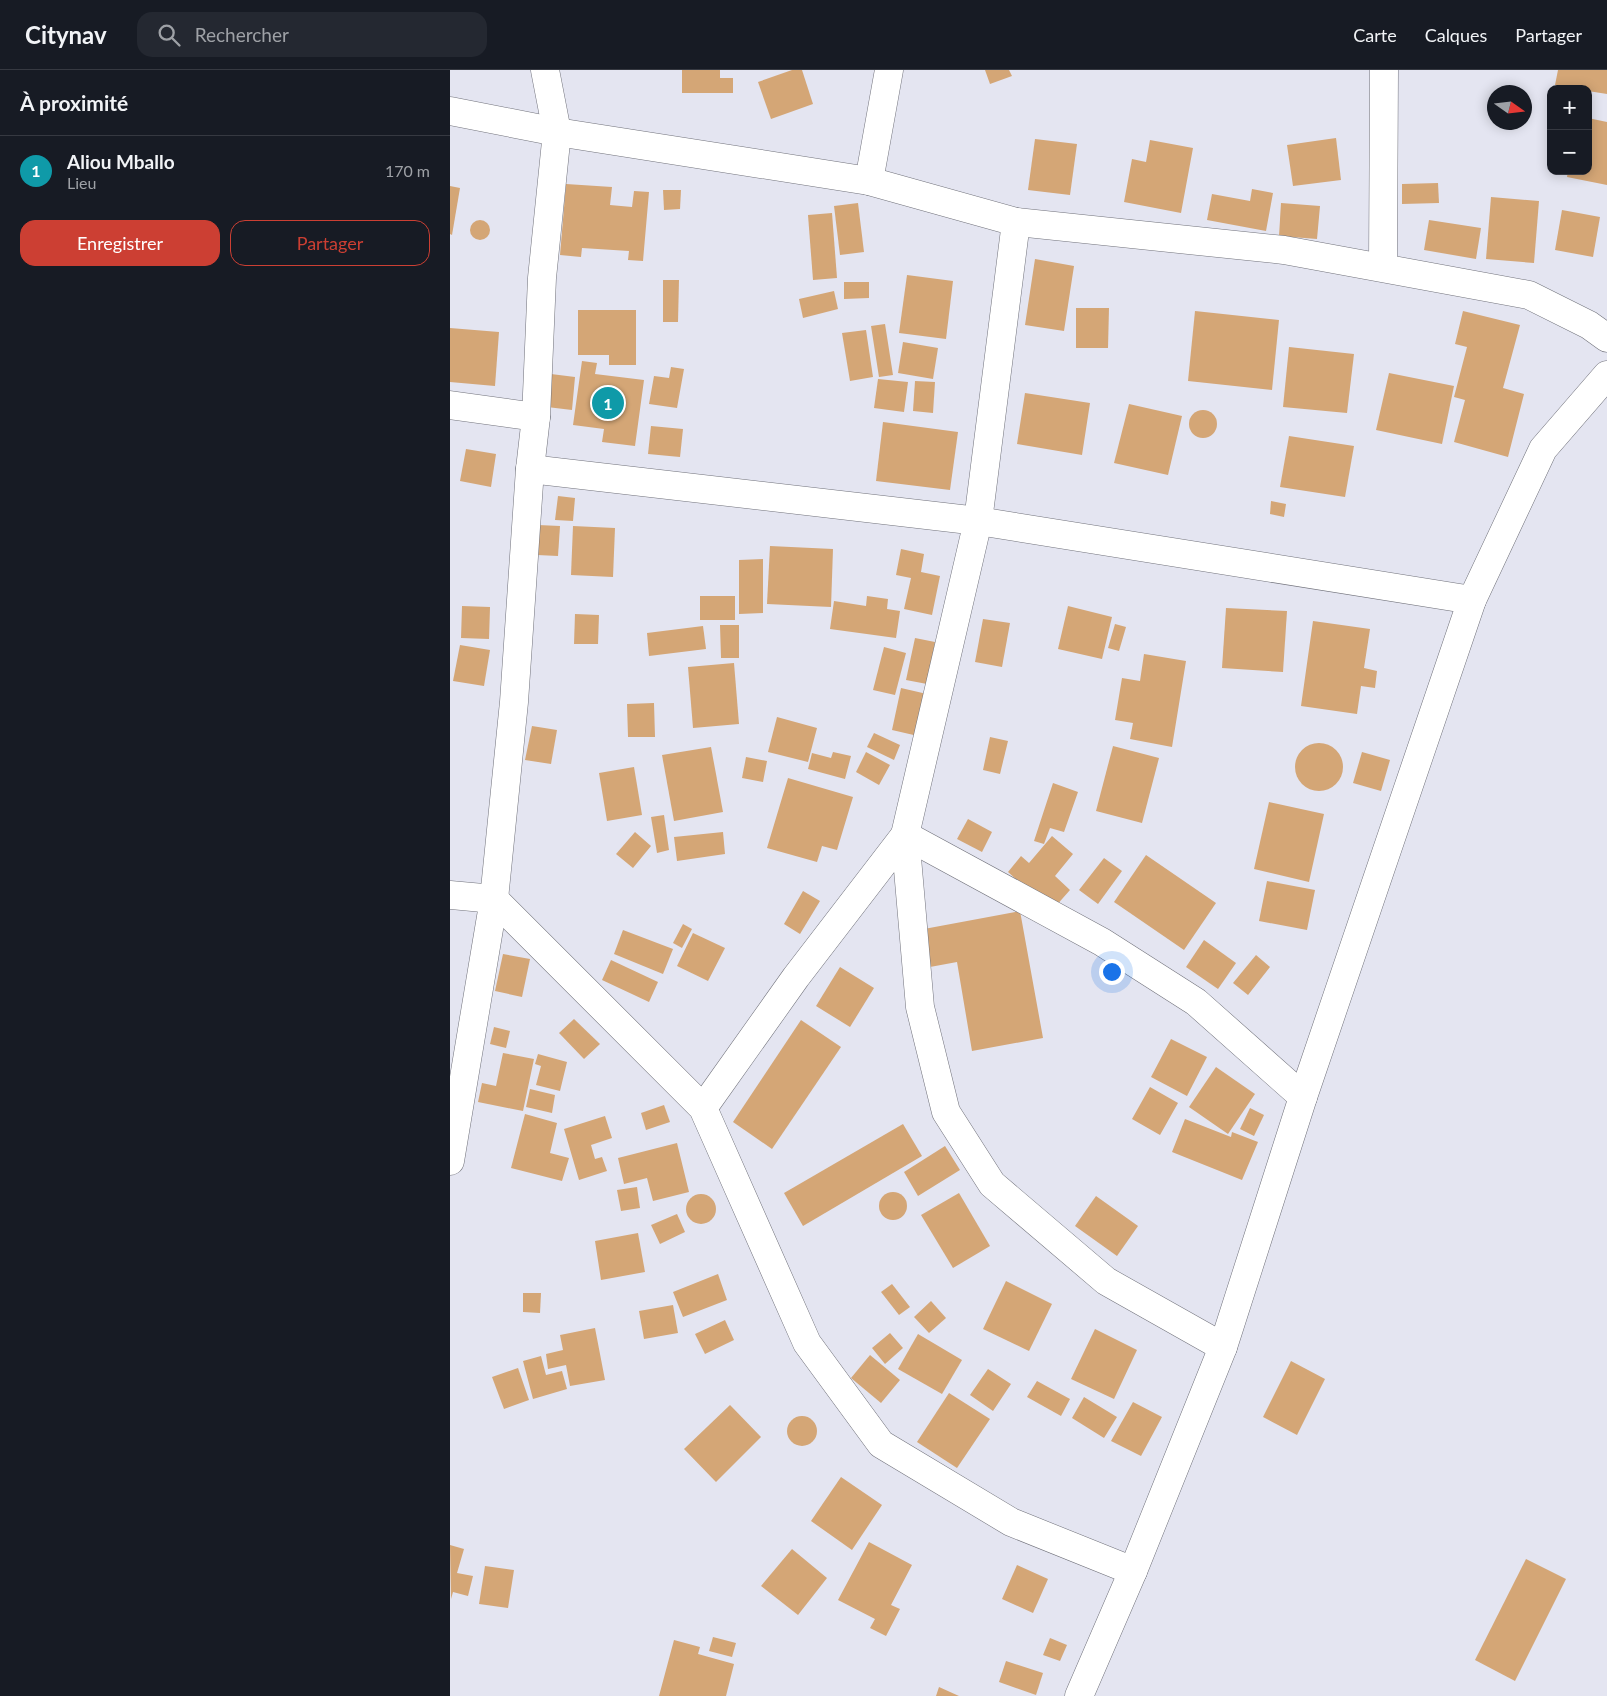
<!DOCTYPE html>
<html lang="fr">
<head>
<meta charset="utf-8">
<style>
	:root { --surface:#171b24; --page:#242831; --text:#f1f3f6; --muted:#9ea1a6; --line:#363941; --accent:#cc3f33 }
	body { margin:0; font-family:Lato,sans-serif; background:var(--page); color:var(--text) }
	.controls { position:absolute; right:15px; top:15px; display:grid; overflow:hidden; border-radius:10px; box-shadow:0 2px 12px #0003 }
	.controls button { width:45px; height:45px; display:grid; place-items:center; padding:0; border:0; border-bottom:1px solid var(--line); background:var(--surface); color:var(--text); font:25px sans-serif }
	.compass { position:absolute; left:1037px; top:15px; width:45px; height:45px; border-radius:50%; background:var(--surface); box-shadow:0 2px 12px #0003; rotate:104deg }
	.you { position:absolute; left:661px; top:901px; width:18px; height:18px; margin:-12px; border:4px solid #fff; border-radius:50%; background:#1a73e8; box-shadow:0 0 0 8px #1a73e833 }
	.badge { display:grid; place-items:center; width:32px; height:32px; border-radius:50%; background:var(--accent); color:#fff; font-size:16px; font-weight:700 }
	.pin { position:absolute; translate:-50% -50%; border:2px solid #fff; box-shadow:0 1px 5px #0006 }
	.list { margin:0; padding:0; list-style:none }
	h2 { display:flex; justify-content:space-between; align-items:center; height:65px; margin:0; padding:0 20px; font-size:21px }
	h2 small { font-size:16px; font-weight:400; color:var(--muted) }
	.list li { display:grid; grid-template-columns:32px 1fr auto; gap:15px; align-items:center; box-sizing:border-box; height:70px; padding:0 20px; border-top:1px solid var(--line) }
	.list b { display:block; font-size:19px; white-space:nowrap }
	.list p { margin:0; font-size:16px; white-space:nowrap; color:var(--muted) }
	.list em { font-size:16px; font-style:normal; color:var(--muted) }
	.actions { display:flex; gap:10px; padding:15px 20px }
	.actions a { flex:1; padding:11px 0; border:1px solid var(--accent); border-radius:15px; text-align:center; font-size:18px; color:var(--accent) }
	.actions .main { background:var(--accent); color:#fff }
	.icon { flex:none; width:28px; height:28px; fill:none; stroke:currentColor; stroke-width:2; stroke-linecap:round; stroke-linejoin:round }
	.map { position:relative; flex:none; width:1157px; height:1626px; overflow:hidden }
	header { display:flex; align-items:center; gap:30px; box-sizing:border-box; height:70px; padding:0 25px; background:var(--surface); border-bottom:1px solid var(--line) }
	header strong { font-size:24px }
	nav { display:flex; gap:28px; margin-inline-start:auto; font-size:18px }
	.search { width:350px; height:45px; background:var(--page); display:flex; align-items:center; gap:12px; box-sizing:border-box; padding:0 18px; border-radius:15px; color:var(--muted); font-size:19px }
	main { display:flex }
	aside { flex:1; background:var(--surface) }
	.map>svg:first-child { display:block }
	.building { fill:#d4a676 }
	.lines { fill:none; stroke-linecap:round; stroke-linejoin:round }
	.minor-casing { stroke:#71727b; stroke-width:29 }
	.major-casing { stroke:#71727b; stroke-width:29 }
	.minor { stroke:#fff; stroke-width:28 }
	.major { stroke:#fff; stroke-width:28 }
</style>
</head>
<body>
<header>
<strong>Citynav</strong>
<div class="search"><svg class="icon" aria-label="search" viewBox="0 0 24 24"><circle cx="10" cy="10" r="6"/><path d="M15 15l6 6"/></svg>Rechercher</div>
<nav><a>Carte</a><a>Calques</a><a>Partager</a></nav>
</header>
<main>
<aside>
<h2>À proximité<small></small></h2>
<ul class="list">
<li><span class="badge" style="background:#0f9aa8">1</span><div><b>Aliou Mballo</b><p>Lieu</p></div><em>170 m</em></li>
</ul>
<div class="actions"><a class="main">Enregistrer</a><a>Partager</a></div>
</aside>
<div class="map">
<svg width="1157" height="1626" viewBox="0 0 1157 1626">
	<rect width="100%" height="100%" fill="#e4e5f1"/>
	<g class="building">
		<path d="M232,0H270V8H283V23H232Z"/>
		<path d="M342,0H352L363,34L321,49L308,12Z"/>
		<path d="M535,0H559L562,6L540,14Z"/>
		<path d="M1108,0H1157V24L1138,21V19L1105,15Z"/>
		<path d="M1138,48L1157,52V115L1117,107L1118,101H1138Z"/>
		<path d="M886,68L891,110L843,116L837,75Z"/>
		<path d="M585,69L627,74L620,125L578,120Z"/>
		<path d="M700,70L743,78L731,143L674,132L682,89L696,92Z"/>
		<path d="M988,113L989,133L952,134V114Z"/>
		<path d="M116,114L162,117L160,135L182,137L184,121L199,122L193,191L178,190L179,181L132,178L131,187L110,185Z"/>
		<path d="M0,116L10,118L2,165L0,164Z"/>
		<path d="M802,119L823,123L816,161L757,150L762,124L800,131Z"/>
		<path d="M213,120H231L230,139L214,140Z"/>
		<path d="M1041,127L1089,131L1084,193L1036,189Z"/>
		<path d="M408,133L414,182L390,185L384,136Z"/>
		<path d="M831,133L870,136L867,169L829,166Z"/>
		<path d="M1112,140L1150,147L1143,187L1105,180Z"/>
		<path d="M382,143L387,208L363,210L358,145Z"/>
		<path d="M979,150L1031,158L1026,189L974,180Z"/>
		<circle cx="30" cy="160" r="10"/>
		<path d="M585,189L624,196L614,261L575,255Z"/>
		<path d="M457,205L503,211L496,269L449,263Z"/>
		<path d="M213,210H229L228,252H213Z"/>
		<path d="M394,212H419V228L394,229Z"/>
		<path d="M384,221L388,239L353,248L349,229Z"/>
		<path d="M626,238H659L658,278H626Z"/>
		<path d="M128,240H186V295H159V285H128Z"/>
		<path d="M745,241L829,250L822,320L738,311Z"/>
		<path d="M1013,241L1070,255L1053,318L1074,324L1058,387L1004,372L1015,330L1004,327L1017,277L1005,274Z"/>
		<path d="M435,254L443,305L429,307L421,256Z"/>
		<path d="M0,258L49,262L45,316L0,312Z"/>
		<path d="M416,260L423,307L400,311L392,263Z"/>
		<path d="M453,272L488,278L483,309L448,303Z"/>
		<path d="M839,277L904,284L897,343L833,337Z"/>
		<path d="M132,291L147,293L145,304L194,310L185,376L152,372L154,359L123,355Z"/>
		<path d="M221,297L234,299L227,338L199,334L204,306L219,308Z"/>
		<path d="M939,303L1004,316L992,374L926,360Z"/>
		<path d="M101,304L125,307L122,340L97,337Z"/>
		<path d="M428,309L458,312L454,342L424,338Z"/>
		<path d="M465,311L485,312L483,343L463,341Z"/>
		<path d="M575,323L640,333L632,385L567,374Z"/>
		<path d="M679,334L732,346L718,405L664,393Z"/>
		<circle cx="753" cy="354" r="14"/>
		<path d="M433,352L508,362L500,420L426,411Z"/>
		<path d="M201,356L233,359L230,387L198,384Z"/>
		<path d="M839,366L904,376L895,427L830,417Z"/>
		<path d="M16,379L46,384L41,417L10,411Z"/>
		<path d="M108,426L125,428L123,451L105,450Z"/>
		<path d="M821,431L836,434L834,447L820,444Z"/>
		<path d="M88,455L110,456L108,486L87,485Z"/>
		<path d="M123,456L165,458L163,507L121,505Z"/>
		<path d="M320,476L383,479L381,537L317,534Z"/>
		<path d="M451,479L474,484L471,502L490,506L482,545L454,539L461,508L446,505Z"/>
		<path d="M313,489V543L289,544V490Z"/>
		<rect x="250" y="526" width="35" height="24"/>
		<path d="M417,526L438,529L437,539L450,541L446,568L380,559L384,531L416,536Z"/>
		<path d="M12,536L40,537L39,569L11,568Z"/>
		<path d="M618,536L662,547L652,589L608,579Z"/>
		<path d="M776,538L837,541L833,602L772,598Z"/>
		<path d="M125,544L149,545L148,574H124Z"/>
		<path d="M533,549L560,553L552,597L525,592Z"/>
		<path d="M863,551L920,559L914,598L927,601L925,618L911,616L907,644L851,636Z"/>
		<path d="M665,554L676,557L669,581L658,578Z"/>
		<path d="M270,555H289V588H271Z"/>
		<path d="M253,556L256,579L199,586L197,563Z"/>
		<path d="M465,568L485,572L477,614L456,610Z"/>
		<path d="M10,575L40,580L34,616L3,611Z"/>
		<path d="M434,577L456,583L445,625L423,620Z"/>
		<path d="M694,584L736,591L722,677L680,669L683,653L665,650L672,608L690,611Z"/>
		<path d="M284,593L289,654L243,658L238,597Z"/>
		<path d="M451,618L477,624L468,666L442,660Z"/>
		<path d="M204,633L205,667H178L177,634Z"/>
		<path d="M327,647L367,658L358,692L318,682Z"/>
		<path d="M82,656L107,660L101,694L75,690Z"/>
		<path d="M424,663L450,675L444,690L417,677Z"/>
		<path d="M540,667L558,671L550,704L533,700Z"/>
		<circle cx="869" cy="697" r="24"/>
		<path d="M663,676L709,688L692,753L646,741Z"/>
		<path d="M261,677L273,742L224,751L212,685Z"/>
		<path d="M383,682L401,686L395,709L358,699L362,683L381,688Z"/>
		<path d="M416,682L440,695L429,715L406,702Z"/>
		<path d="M912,682L940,690L931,721L903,713Z"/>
		<path d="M296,687L317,691L313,712L292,708Z"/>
		<path d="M184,697L192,745L157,751L149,703Z"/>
		<path d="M338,708L403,727L387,780L372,776L367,792L317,778Z"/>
		<path d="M603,713L628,722L614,762L600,758L594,774L584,771Z"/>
		<path d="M819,732L874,744L859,812L804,799Z"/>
		<path d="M214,745L219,780L207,783L201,747Z"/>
		<path d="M518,749L542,762L532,782L507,769Z"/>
		<path d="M185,762L201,776L183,798L166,784Z"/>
		<path d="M273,762L275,784L227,791L224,767Z"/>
		<path d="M602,766L623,784L605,806L620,820L605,837L587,828L558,802L571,786L579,793Z"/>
		<path d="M696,785L766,833L734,880L664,832Z"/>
		<path d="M654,788L672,801L648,834L629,820Z"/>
		<path d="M817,811L865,820L857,860L809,851Z"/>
		<path d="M353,821L370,831L350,864L334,854Z"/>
		<path d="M570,841L593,968L522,981L507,892L480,897L474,859Z"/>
		<path d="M233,854L242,859L232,878L223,873Z"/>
		<path d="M173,860L223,879L213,904L164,884Z"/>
		<path d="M243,863L275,878L258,911L227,896Z"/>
		<path d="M754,870L786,893L768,919L736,897Z"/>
		<path d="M53,884L80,889L72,927L45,921Z"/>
		<path d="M806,885L820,897L798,925L783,913Z"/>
		<path d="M161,890L208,912L199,932L152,910Z"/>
		<path d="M390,897L424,918L400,957L366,936Z"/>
		<path d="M124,949L150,974L134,989L109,963Z"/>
		<path d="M351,950L391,977L322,1079L283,1052Z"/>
		<path d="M44,957L60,961L56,978L40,974Z"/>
		<path d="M721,969L757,987L737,1026L701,1007Z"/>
		<path d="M53,983L84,989L73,1041L28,1032L32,1013L46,1016Z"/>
		<path d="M88,984L117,992L110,1021L86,1015L91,996L85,994Z"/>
		<path d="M766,997L805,1024L778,1064L739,1037Z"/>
		<path d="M700,1017L728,1033L710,1065L682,1049Z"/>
		<path d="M80,1019L105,1025L102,1043L76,1037Z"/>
		<path d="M214,1035L220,1052L196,1060L191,1043Z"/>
		<path d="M800,1038L814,1045L804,1066L790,1059Z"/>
		<path d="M75,1044L107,1053L100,1083L119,1088L112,1111L61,1098Z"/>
		<path d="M155,1046L162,1068L141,1075L145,1089L152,1087L157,1101L129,1110L114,1059Z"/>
		<path d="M735,1049L781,1067L782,1062L808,1072L792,1110L722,1082Z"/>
		<path d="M453,1054L472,1086L353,1156L334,1123Z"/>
		<path d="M227,1073L239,1122L203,1131L197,1108L174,1114L168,1088Z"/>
		<path d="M495,1076L510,1100L468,1126L454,1102Z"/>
		<path d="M187,1117L190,1138L171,1141L167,1120Z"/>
		<circle cx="443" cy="1136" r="14"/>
		<path d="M509,1123L540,1176L503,1198L471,1145Z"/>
		<circle cx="251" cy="1139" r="15"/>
		<path d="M646,1126L688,1156L667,1186L625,1156Z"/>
		<path d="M227,1144L235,1162L210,1174L201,1155Z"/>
		<path d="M188,1163L195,1202L151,1210L145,1171Z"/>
		<path d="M268,1204L277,1230L233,1247L223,1222Z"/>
		<path d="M556,1211L602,1234L579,1281L533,1259Z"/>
		<path d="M442,1214L460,1237L449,1245L431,1222Z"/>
		<path d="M73,1223H91L90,1243L73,1242Z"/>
		<path d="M481,1231L496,1248L479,1263L464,1247Z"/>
		<path d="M223,1235L228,1263L194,1269L189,1241Z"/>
		<path d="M275,1250L284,1270L255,1284L245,1264Z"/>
		<path d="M145,1258L155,1310L120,1316L116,1295L98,1299L96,1284L113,1280L110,1265Z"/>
		<path d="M645,1259L687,1280L664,1329L621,1309Z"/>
		<path d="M440,1263L453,1278L435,1294L422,1278Z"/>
		<path d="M468,1264L512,1290L492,1324L448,1299Z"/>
		<path d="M420,1285L450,1310L431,1333L401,1308Z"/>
		<path d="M91,1286L96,1305L112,1301L117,1319L83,1329L73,1291Z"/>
		<path d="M841,1291L875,1309L847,1365L813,1347Z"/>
		<path d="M68,1298L79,1330L54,1339L42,1307Z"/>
		<path d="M538,1299L561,1314L543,1341L520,1325Z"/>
		<path d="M587,1311L620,1329L611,1346L577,1327Z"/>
		<path d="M499,1323L540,1349L507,1398L467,1372Z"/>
		<path d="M634,1327L667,1347L654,1368L622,1348Z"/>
		<path d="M683,1332L712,1347L691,1386L661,1371Z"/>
		<path d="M280,1335L311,1367L266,1412L234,1379Z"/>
		<circle cx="352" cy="1361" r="15"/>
		<path d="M391,1407L432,1435L402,1480L361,1451Z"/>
		<path d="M419,1472L462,1495L441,1535L450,1539L436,1566L420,1558L425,1549L388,1530Z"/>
		<path d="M0,1475L14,1479L7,1503L23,1506L18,1526L3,1522L1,1529Z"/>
		<path d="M342,1479L377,1508L348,1545L311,1516Z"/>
		<path d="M1076,1489L1116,1509L1065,1611L1025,1590Z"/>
		<path d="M567,1495L598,1509L583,1543L552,1529Z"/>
		<path d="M35,1496L64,1500L58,1538L29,1534Z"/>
		<path d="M263,1567L286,1573L282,1587L259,1581Z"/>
		<path d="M600,1568L617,1575L610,1591L593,1585Z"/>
		<path d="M224,1570L250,1577L248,1584L284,1594L276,1626H209Z"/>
		<path d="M556,1591L593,1603L586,1625L549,1612Z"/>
		<path d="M489,1617L509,1626H486Z"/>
	</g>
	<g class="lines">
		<defs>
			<g id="minor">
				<path d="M0,41L107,62L419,111L566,152L834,180L1079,225L1139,255L1157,268"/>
				<path d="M419,111L439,0"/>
				<path d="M566,152L528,451L455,765L652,872L746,932L853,1027"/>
				<path d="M933,197L934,0"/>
				<path d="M0,335L86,347"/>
				<path d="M80,399L528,451L1022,530"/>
				<path d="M0,825L44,829L253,1038L357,1273L431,1374L561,1452L683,1501"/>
				<path d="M253,1038L346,907L455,765L470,937L496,1042L542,1114L656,1211L773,1277"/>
				<path d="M0,1091L44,829L64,632L80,399L86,347L92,208L107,62L95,0"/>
			</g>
			<path id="major" d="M629,1626L683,1501L773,1277L853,1027L1022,530L1093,379L1157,305"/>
		</defs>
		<use href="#minor" class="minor-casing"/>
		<use href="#major" class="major-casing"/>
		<use href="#minor" class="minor"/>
		<use href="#major" class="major"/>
	</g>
</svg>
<div class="controls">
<button>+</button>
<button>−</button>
</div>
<svg class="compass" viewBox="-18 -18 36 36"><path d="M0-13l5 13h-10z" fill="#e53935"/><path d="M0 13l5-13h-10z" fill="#9ea1a6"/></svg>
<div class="you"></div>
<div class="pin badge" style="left:158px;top:333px;background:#0f9aa8">1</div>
</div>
</main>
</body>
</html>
